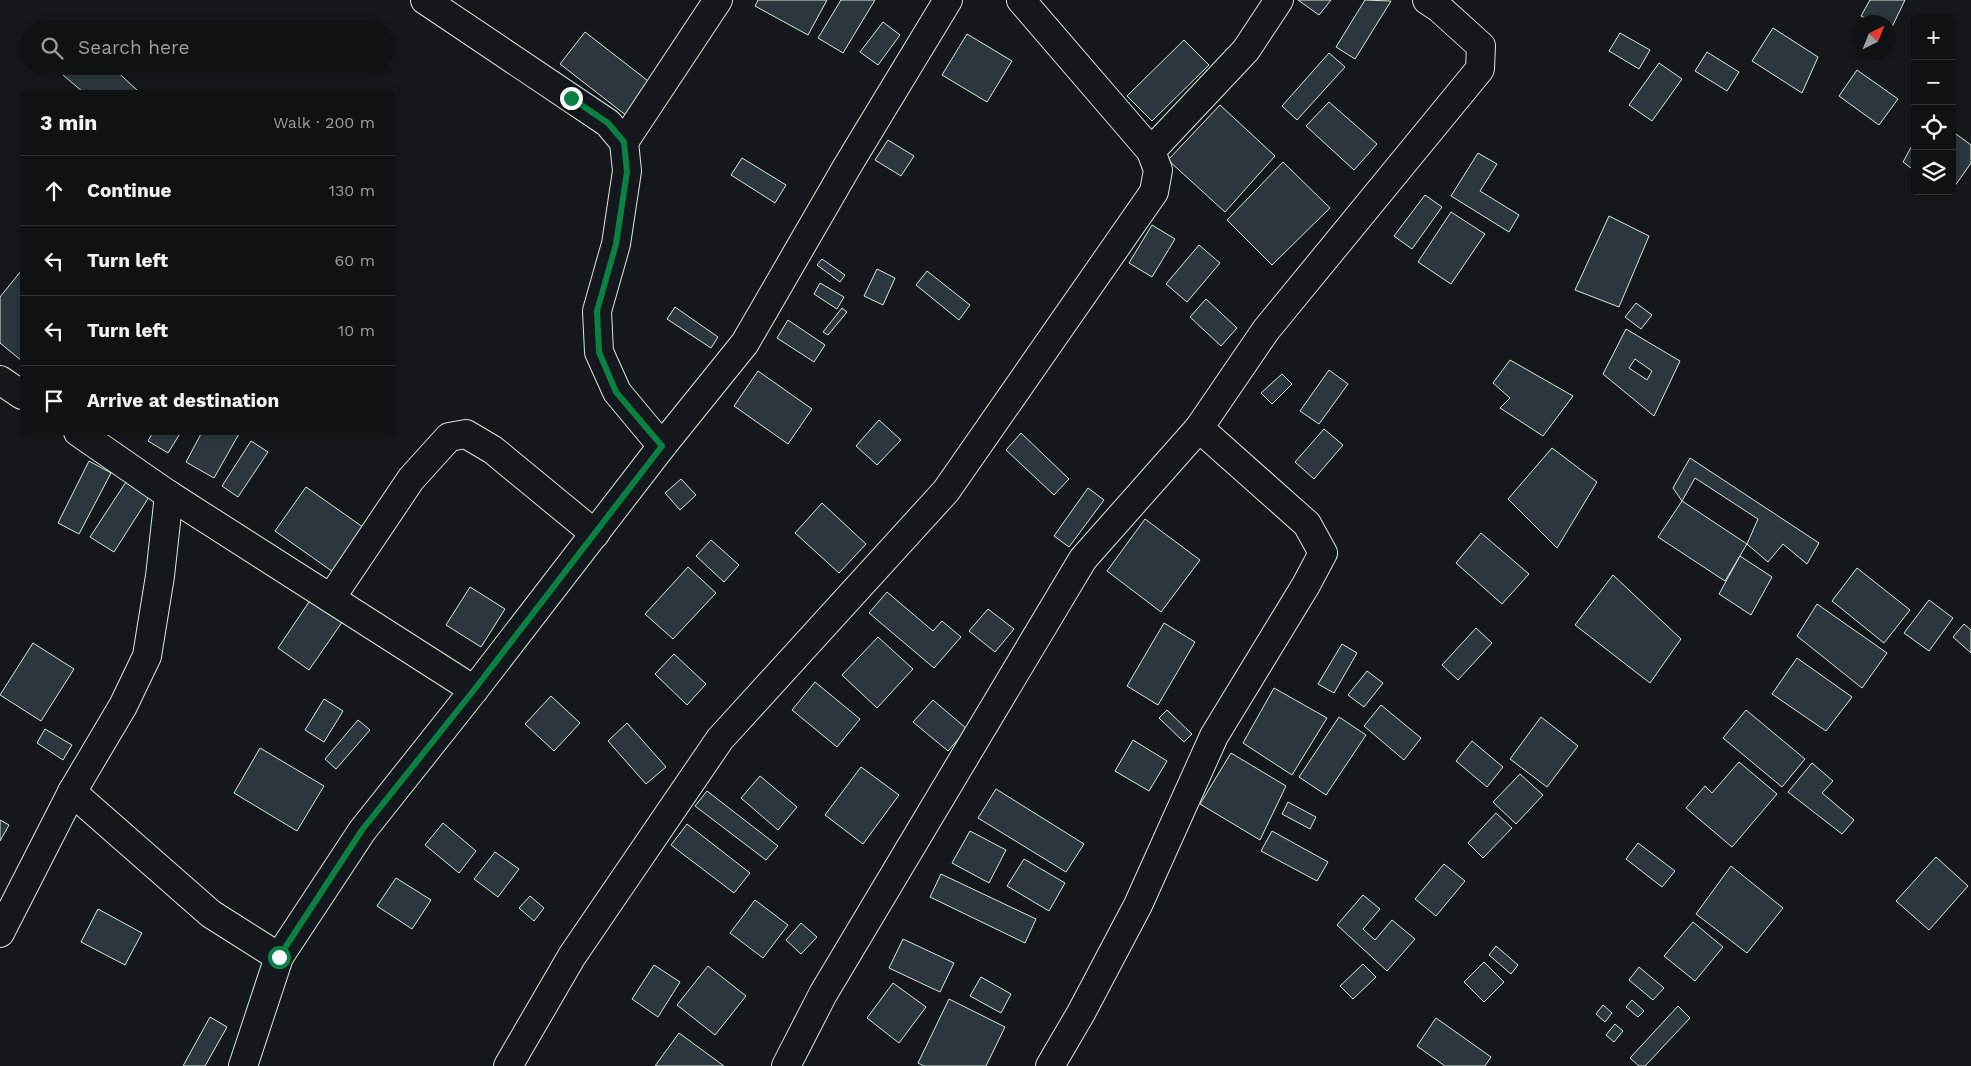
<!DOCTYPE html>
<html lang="en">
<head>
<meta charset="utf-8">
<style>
	:root { --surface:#0f1215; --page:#1d2022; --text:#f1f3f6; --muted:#9b9ea0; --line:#2f3234 }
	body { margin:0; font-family:"Work Sans",sans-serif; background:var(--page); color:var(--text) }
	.controls { position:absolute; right:15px; top:15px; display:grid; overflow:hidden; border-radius:5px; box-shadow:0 2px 8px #0003 }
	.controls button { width:45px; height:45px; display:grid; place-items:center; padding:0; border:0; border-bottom:1px solid var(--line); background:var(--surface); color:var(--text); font:25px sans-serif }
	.compass { position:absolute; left:1851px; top:15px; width:45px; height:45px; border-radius:50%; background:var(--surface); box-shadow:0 2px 8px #0003; rotate:43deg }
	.stop { position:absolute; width:15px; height:15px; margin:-11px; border:4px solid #0b8043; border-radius:50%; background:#fff }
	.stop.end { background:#0b8043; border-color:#fff; box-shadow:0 1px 5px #0008 }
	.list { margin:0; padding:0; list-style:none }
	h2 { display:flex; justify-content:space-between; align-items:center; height:65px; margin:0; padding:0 20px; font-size:21px }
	h2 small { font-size:16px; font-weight:400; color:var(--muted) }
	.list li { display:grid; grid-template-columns:32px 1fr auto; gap:15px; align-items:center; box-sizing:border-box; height:70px; padding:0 20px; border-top:1px solid var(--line) }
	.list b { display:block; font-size:19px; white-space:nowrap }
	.list em { font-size:16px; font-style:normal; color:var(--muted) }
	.icon { flex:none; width:28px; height:28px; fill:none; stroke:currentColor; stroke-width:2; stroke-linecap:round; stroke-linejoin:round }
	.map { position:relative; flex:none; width:1971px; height:1066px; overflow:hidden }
	.search { position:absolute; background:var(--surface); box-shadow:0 2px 8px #0003; left:20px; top:20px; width:375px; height:55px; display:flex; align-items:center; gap:12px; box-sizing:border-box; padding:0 18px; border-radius:28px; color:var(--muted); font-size:19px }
	.panel { position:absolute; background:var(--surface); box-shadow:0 2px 8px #0003; left:20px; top:90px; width:375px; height:345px; border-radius:5px }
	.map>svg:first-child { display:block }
	.building { fill:#2c363c; stroke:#d8e6dc; fill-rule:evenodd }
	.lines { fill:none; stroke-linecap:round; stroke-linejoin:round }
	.minor-casing { stroke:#d8e6dc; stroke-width:30 }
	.minor { stroke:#14181c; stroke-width:28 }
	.route { stroke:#0b8043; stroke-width:6 }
</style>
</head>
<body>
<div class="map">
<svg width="1971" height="1066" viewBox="0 0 1971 1066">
	<rect width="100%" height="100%" fill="#14181c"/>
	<g class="building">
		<path d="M758,0H827L808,35L755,6Z"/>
		<path d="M841,0H875L843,53L818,38Z"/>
		<path d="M1298,0H1331L1319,15Z"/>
		<path d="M1365,0L1391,1L1355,59L1336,47Z"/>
		<path d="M1870,0H1905L1890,31L1888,22H1873L1861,16Z"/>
		<path d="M883,22L900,35L878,65L860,52Z"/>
		<path d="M1773,28L1818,57L1802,93L1752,61Z"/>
		<path d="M585,32L652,84L627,116L560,64Z"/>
		<path d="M1620,33L1650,50L1639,69L1609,51Z"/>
		<path d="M967,34L1012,61L987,102L942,75Z"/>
		<path d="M1184,40L1209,65L1152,121L1127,96Z"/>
		<path d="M1707,52L1739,72L1727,91L1695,71Z"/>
		<path d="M1329,53L1345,67L1297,120L1282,106Z"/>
		<path d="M1659,63L1682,79L1652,121L1629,105Z"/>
		<path d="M70,66H111L138,91L137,92H83L63,75Z"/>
		<path d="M1857,70L1898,99L1879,125L1839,96Z"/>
		<path d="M1329,102L1377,144L1354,170L1306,126Z"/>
		<path d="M1220,105L1275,156L1225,212L1168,160Z"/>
		<path d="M1952,131L1971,145V163L1952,190Z"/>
		<path d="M888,140L914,156L901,176L875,160Z"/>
		<path d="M1915,140V171L1903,162Z"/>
		<path d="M1478,153L1497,164L1480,191L1519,215L1509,232L1451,196Z"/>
		<path d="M742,158L786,185L775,203L731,175Z"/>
		<path d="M1283,162L1330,208L1272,265L1227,220Z"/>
		<path d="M1425,195L1442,207L1412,249L1394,236Z"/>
		<path d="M1451,212L1485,234L1451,284L1418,262Z"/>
		<path d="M1609,216L1649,236L1619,307L1575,290Z"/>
		<path d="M1152,225L1175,239L1152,277L1129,263Z"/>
		<path d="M1199,245L1220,263L1187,302L1166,284Z"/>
		<path d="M822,259L845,275L840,282L817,265Z"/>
		<path d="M877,269L895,278L883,305L864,296Z"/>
		<path d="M21,271L22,272V361L0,343V297Z"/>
		<path d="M927,271L970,305L959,320L916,285Z"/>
		<path d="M820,283L844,297L837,309L814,294Z"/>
		<path d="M1206,299L1237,328L1221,346L1190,317Z"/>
		<path d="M1636,303L1652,315L1641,329L1625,317Z"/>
		<path d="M675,307L718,337L711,348L667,319Z"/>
		<path d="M842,308L847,312L828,335L823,332Z"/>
		<path d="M788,320L825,345L814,362L777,338Z"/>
		<path d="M1626,329L1680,361L1654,416L1603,374ZM1635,359L1652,371L1647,380L1629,368Z"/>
		<path d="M1510,360L1573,396L1543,436L1500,408L1510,398L1493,383Z"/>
		<path d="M1329,370L1348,384L1319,424L1300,411Z"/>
		<path d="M758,371L812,409L788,444L734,406Z"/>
		<path d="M1282,374L1292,384L1272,404L1261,393Z"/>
		<path d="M879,420L901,440L877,465L856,446Z"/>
		<path d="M1324,429L1343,445L1314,479L1295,462Z"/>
		<path d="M153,432H181L168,453L148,441Z"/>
		<path d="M202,432H240L214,478L186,462Z"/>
		<path d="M1021,433L1069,479L1054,495L1006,450Z"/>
		<path d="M251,441L268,452L238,497L222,486Z"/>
		<path d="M1552,448L1597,482L1557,548L1508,499Z"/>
		<path d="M1690,458L1819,543L1807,564L1783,544L1768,562L1747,544L1758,519L1695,478L1682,501L1673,488Z"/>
		<path d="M89,461L111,473L79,534L58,523Z"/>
		<path d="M681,479L696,495L680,510L665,493Z"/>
		<path d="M126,482L149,497L114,552L90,537Z"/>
		<path d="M306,487L367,530L336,574L275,531Z"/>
		<path d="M1088,488L1104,500L1069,547L1054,536Z"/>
		<path d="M1682,501L1747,544L1725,581L1658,537Z"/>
		<path d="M822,503L866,544L839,573L795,533Z"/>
		<path d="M1145,519L1200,560L1161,612L1107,571Z"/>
		<path d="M1481,533L1529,574L1502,604L1456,563Z"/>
		<path d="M711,540L739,565L724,582L696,556Z"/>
		<path d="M1740,556L1772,577L1751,615L1719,594Z"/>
		<path d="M688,567L716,593L673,639L645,614Z"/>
		<path d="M1857,568L1910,610L1884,643L1832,601Z"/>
		<path d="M1613,575L1681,639L1650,683L1575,625Z"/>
		<path d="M470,587L505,609L481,647L446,625Z"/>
		<path d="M887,592L933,631L942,621L961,637L934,668L869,613Z"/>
		<path d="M313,596L345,618L309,670L278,648Z"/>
		<path d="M1929,600L1953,618L1929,651L1904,633Z"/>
		<path d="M1817,604L1887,653L1862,688L1797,636Z"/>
		<path d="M988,609L1014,629L995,652L969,631Z"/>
		<path d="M1164,623L1195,642L1158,705L1127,686Z"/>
		<path d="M1964,624L1971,630V653L1953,637Z"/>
		<path d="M1476,628L1492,643L1458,680L1442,665Z"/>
		<path d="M878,637L913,669L877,708L842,675Z"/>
		<path d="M33,643L74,669L41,721L0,695Z"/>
		<path d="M1342,644L1357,653L1334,693L1318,684Z"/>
		<path d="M674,654L706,684L687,705L655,674Z"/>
		<path d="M1797,658L1852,697L1826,731L1772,694Z"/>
		<path d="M1367,671L1383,683L1364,707L1348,695Z"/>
		<path d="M815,682L860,719L837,747L792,710Z"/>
		<path d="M1274,688L1327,718L1292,775L1243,743Z"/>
		<path d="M551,696L580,723L554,751L525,724Z"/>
		<path d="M324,699L343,711L324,742L305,730Z"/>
		<path d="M933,700L967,729L948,751L913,722Z"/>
		<path d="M1381,705L1421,738L1404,760L1364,726Z"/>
		<path d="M1167,710L1192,734L1184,742L1159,718Z"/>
		<path d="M1746,710L1805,759L1782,787L1723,738Z"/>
		<path d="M1339,717L1366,735L1326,795L1299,777Z"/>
		<path d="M1541,717L1578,746L1547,787L1510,759Z"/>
		<path d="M358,720L370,730L336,769L325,759Z"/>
		<path d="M627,723L666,767L646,784L608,741Z"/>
		<path d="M45,729L72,745L63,760L37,743Z"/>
		<path d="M1133,740L1167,761L1149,791L1115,771Z"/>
		<path d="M1472,741L1503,767L1487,787L1456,761Z"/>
		<path d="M260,748L324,786L297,831L234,793Z"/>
		<path d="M1231,753L1286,786L1260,840L1200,804Z"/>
		<path d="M1739,762L1777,794L1732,847L1686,808L1705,786L1712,793Z"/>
		<path d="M1812,763L1833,781L1822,793L1854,820L1842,834L1788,792Z"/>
		<path d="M861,767L899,795L863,844L825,815Z"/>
		<path d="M1520,774L1543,795L1516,824L1493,802Z"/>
		<path d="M760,776L797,807L778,830L741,798Z"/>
		<path d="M996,789L1084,844L1066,872L978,818Z"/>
		<path d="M707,791L778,846L766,860L695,806Z"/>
		<path d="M1288,802L1316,817L1310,829L1282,814Z"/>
		<path d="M1496,813L1512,828L1483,858L1468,843Z"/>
		<path d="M0,820L9,825L0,841Z"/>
		<path d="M443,823L476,851L459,873L425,845Z"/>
		<path d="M687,824L750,873L734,893L671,845Z"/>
		<path d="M970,831L1006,850L989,883L952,863Z"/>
		<path d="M1272,831L1328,862L1317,881L1261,851Z"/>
		<path d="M1638,843L1675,871L1662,887L1626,859Z"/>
		<path d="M495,852L519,869L498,897L474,879Z"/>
		<path d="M1936,857L1968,886L1929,930L1896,901Z"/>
		<path d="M1024,859L1065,883L1049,911L1007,886Z"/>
		<path d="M1444,864L1465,881L1436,916L1415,899Z"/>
		<path d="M1731,866L1783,908L1747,953L1696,914Z"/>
		<path d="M941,874L1036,919L1025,943L930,897Z"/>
		<path d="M396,878L431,900L412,929L377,906Z"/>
		<path d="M1363,895L1380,909L1363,929L1375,940L1392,920L1415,939L1387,971L1337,925Z"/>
		<path d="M530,896L544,908L534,921L519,908Z"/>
		<path d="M755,900L788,925L763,958L730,933Z"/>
		<path d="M98,909L142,933L125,965L81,942Z"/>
		<path d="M1693,922L1723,947L1695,981L1664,956Z"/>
		<path d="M801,923L817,937L801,954L786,940Z"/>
		<path d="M903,939L954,963L940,992L889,968Z"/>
		<path d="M1496,946L1518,965L1511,974L1489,955Z"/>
		<path d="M1484,962L1504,982L1484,1002L1464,982Z"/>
		<path d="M1363,964L1376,977L1353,999L1340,986Z"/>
		<path d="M654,965L680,982L658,1017L632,999Z"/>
		<path d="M708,966L746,996L715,1035L677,1005Z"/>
		<path d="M1639,967L1664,988L1653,1000L1629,980Z"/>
		<path d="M981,977L1011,994L1001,1013L970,996Z"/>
		<path d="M893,983L926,1007L899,1043L867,1018Z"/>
		<path d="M949,999L1005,1027L986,1066H924L918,1063Z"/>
		<path d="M1632,1000L1644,1011L1638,1017L1626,1007Z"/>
		<path d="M1603,1005L1612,1013L1605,1022L1596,1014Z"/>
		<path d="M1678,1006L1690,1018L1645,1066H1639L1630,1058Z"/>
		<path d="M210,1017L227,1027L205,1066H183Z"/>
		<path d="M1436,1018L1491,1057L1485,1066H1445L1417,1046Z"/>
		<path d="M1615,1024L1623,1031L1614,1042L1606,1035Z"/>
		<path d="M679,1033L724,1066H655Z"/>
	</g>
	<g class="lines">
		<defs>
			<g id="minor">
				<path d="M425,0L608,123L624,142L627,171L616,244L597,311L599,352L617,392L662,446"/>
				<path d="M624,142L718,0"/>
				<path d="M1151,151L1246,50L1279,0"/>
				<path d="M0,380L22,395"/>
				<path d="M78,432L169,495L474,690"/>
				<path d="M331,598L411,479L449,437L466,434L493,450L595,534"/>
				<path d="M72,792L211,914L279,957"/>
				<path d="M0,933L72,792L123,706L147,656L160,576L169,495"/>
				<path d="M243,1066L279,957L362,831L474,690L662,446L745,343L848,165L948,0"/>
				<path d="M508,1066L572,956L720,739L946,491L1154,192L1158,170L1151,151L1021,0"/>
				<path d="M786,1066L823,994L1083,559L1199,428L1266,330L1480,69L1481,46L1439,8L1427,0"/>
				<path d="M1050,1066L1081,1013L1138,905L1214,736L1306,585L1323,553L1307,524L1199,428"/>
			</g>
		</defs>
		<use href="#minor" class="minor-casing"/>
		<use href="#minor" class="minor"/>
	</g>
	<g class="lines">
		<path class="route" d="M279,957L362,830L474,690L662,446L616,392L599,352L597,311L616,244L627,172L624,142L608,123L571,98"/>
	</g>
</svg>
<div class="controls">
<button>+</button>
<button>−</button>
<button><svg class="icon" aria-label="locate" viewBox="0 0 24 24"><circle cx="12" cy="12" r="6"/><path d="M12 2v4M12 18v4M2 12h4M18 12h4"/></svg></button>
<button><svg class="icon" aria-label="layers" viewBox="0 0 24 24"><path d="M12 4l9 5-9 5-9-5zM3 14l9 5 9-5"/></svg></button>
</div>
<svg class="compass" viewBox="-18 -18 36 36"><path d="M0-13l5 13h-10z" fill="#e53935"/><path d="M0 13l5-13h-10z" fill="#9b9ea0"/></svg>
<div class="stop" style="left:279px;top:957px"></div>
<div class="stop end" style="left:571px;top:98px"></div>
<div class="search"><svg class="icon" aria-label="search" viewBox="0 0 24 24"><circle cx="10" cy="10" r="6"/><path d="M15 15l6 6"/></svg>Search here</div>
<section class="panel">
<h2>3 min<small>Walk · 200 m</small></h2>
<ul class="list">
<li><svg class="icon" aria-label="ahead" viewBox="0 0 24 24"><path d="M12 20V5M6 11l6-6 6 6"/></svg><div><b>Continue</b></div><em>130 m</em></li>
<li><svg class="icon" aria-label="left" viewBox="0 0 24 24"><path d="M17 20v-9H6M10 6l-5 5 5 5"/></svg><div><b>Turn left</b></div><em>60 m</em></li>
<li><svg class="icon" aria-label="left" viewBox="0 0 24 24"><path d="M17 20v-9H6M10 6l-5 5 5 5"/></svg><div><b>Turn left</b></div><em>10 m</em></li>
<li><svg class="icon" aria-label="arrive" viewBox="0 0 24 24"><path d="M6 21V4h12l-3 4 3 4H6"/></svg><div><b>Arrive at destination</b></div></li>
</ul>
</section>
</div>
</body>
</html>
